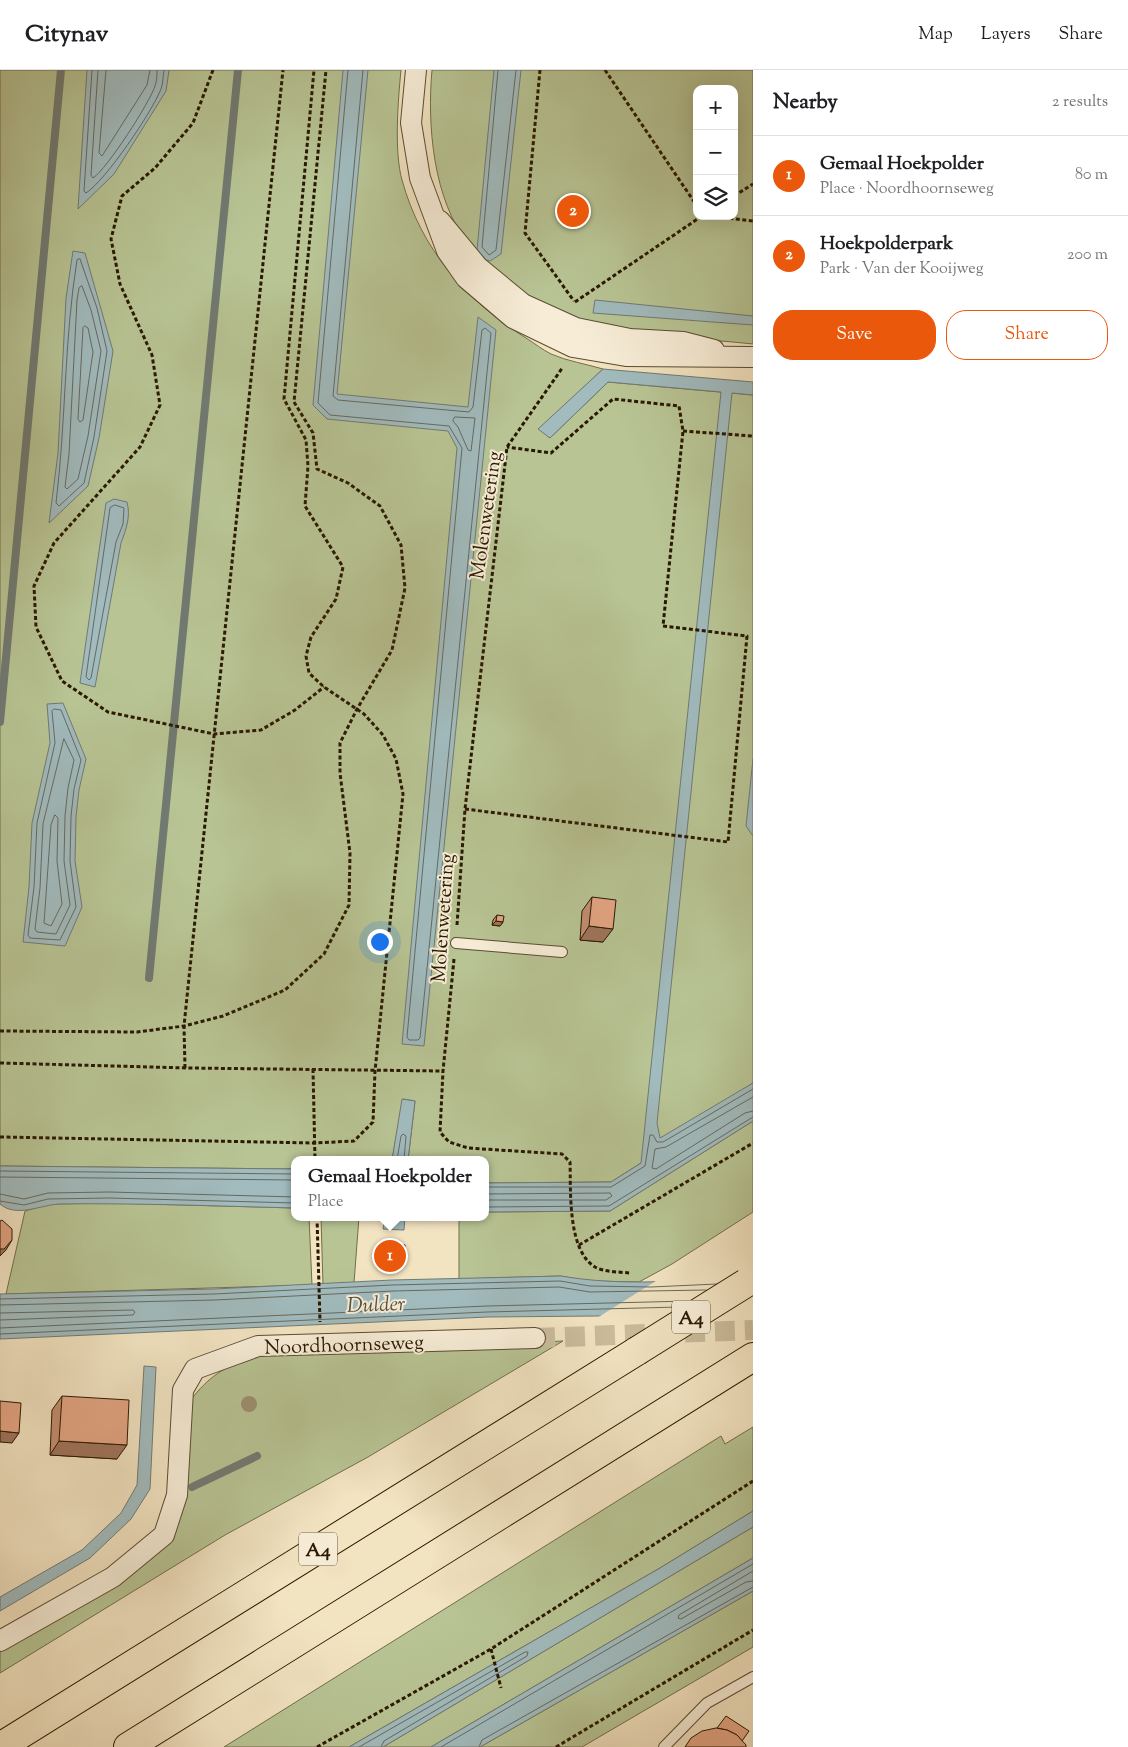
<!DOCTYPE html>
<html lang="en">
<head>
<meta charset="utf-8">
<style>
	:root { --surface:#fff; --page:#f6f6f6; --text:#202124; --muted:#757577; --line:#e0e0e0; --accent:#ea580c }
	body { margin:0; font-family:"Sorts Mill Goudy",serif; background:var(--page); color:var(--text) }
	.controls { position:absolute; right:15px; top:15px; display:grid; overflow:hidden; border-radius:10px; box-shadow:0 5px 20px #0002 }
	.controls button { width:45px; height:45px; display:grid; place-items:center; padding:0; border:0; border-bottom:1px solid var(--line); background:var(--surface); color:var(--text); font:25px sans-serif }
	.you { position:absolute; left:379px; top:871px; width:18px; height:18px; margin:-12px; border:4px solid #fff; border-radius:50%; background:#1a73e8; box-shadow:0 0 0 8px #1a73e833 }
	.badge { display:grid; place-items:center; width:32px; height:32px; border-radius:50%; background:var(--accent); color:#fff; font-size:16px; font-weight:700 }
	.pin { position:absolute; translate:-50% -50%; border:2px solid #fff; box-shadow:0 1px 5px #0006 }
	.popup { position:absolute; left:291px; top:1086px; width:198px; height:65px; box-sizing:border-box; display:grid; place-content:center; border-radius:10px; background:var(--surface); filter:drop-shadow(0 1px 4px #0005); font-size:16px; white-space:nowrap; color:var(--muted) }
	.popup b { font-size:19px; color:var(--text) }
	.popup::after { content:''; position:absolute; left:50%; top:100%; margin-left:-10px; border:10px solid transparent; border-top-color:var(--surface) }
	.list { margin:0; padding:0; list-style:none }
	h2 { display:flex; justify-content:space-between; align-items:center; height:65px; margin:0; padding:0 20px; font-size:21px }
	h2 small { font-size:16px; font-weight:400; color:var(--muted) }
	.list li { display:grid; grid-template-columns:32px 1fr auto; gap:15px; align-items:center; box-sizing:border-box; height:80px; padding:0 20px; border-top:1px solid var(--line) }
	.list b { display:block; font-size:19px; white-space:nowrap }
	.list p { margin:0; font-size:16px; white-space:nowrap; color:var(--muted) }
	.list em { font-size:16px; font-style:normal; color:var(--muted) }
	.actions { display:flex; gap:10px; padding:15px 20px }
	.actions a { flex:1; padding:11px 0; border:1px solid var(--accent); border-radius:20px; text-align:center; font-size:18px; color:var(--accent) }
	.actions .main { background:var(--accent); color:#fff }
	.icon { flex:none; width:28px; height:28px; fill:none; stroke:currentColor; stroke-width:2; stroke-linecap:round; stroke-linejoin:round }
	.map { position:relative; flex:none; width:753px; height:1677px; overflow:hidden }
	header { display:flex; align-items:center; gap:30px; box-sizing:border-box; height:70px; padding:0 25px; background:var(--surface); border-bottom:1px solid var(--line) }
	header strong { font-size:24px }
	nav { display:flex; gap:28px; margin-inline-start:auto; font-size:18px }
	main { display:flex }
	aside { flex:1; background:var(--surface) }
	.map>svg:first-child { display:block }
	.green { fill:#b8c494; stroke:#716e4a; fill-rule:evenodd }
	.water { fill:#a1bbbe; stroke:#717a72 }
	.pier { fill:#f2e3c1 }
	.lines { fill:none; stroke-linecap:round; stroke-linejoin:round }
	.shore { stroke:#666a60; stroke-width:1 }
	.stream { stroke:#717a72; stroke-width:8 }
	.street-tunnel { stroke:#cabb9b; stroke-width:20; stroke-dasharray:20 10; stroke-linecap:butt }
	.lane-casing { stroke:#5c4c31; stroke-width:12 }
	.street-casing { stroke:#5c4c31; stroke-width:22 }
	.highway-casing { stroke:#2a1901; stroke-width:30 }
	.path { stroke:#2a1901; stroke-width:3; stroke-dasharray:4 2.5; stroke-linecap:butt }
	.lane { stroke:#f7edd7; stroke-width:10 }
	.street { stroke:#f7edd7; stroke-width:20 }
	.highway { stroke:#f2e3c1; stroke-width:28 }
	.highway-bridge-casing { stroke:#2a1901; stroke-width:30; stroke-linecap:butt }
	.highway-bridge { stroke:#f2e3c1; stroke-width:28 }
	.tree { fill:#9c9070 }
	.wall { fill:#c38e71; stroke:#2a1901 }
	.shaded-wall { fill:#9f745c; stroke:#2a1901 }
	.building { fill:#e3a583; stroke:#2a1901 }
	.labels { text-anchor:middle; stroke-width:4; stroke-linejoin:round; paint-order:stroke }
	.shield { fill:#f7edd7; stroke:#685941; stroke-width:1 }
	.shield-label { font-size:19px; font-weight:bold; fill:#2a1901 }
	.street-label { font-size:20px; fill:#2a1901; stroke:#f7edd7 }
	.water-label { font-size:21px; font-style:italic; fill:#545243; stroke:#f7edd7 }
</style>
</head>
<body>
<header>
<strong>Citynav</strong>
<nav><a>Map</a><a>Layers</a><a>Share</a></nav>
</header>
<main>
<div class="map">
<svg width="753" height="1677" viewBox="0 0 753 1677">
	<rect width="100%" height="100%" fill="#f2e3c1"/>
	<filter id="stains"><feTurbulence type="fractalNoise" baseFrequency=".004" numOctaves="4"/><feColorMatrix values="0 0 0 0 .2 0 0 0 0 .09 0 0 0 0 .02 0 0 0 .5 -.17"/></filter>
	<radialGradient id="worn" r=".72"><stop offset=".6" stop-color="#630" stop-opacity="0"/><stop offset="1" stop-color="#630" stop-opacity=".3"/></radialGradient>
	<g class="green">
		<path d="M0,0H401C398,30 394,82 402,110C421,179 466,231 526,268C534,273 543,280 551,284C567,291 586,294 603,299L539,359L550,368L608,312L753,325V1013L641,1093L611,1112L485,1113V1090H408L415,1031L403,1029L392,1090H295V1099L0,1096Z"/>
		<path d="M432,0H753V274C700,268 639,268 587,254C560,246 539,234 517,218C499,205 483,192 469,175C433,130 427,55 432,0ZM697,19H734V146H697Z"/>
		<path d="M753,1051V1142L672,1194L639,1212L590,1211L560,1206L459,1209V1147H485V1142L610,1141Z"/>
		<path d="M109,1133L295,1138V1147H309L312,1215L6,1224L25,1141L48,1134Z"/>
		<path d="M321,1147H359L354,1213L323,1215Z"/>
		<path d="M563,1271L368,1387L225,1465L0,1603V1569L130,1489L180,1443L189,1332C210,1305 222,1299 253,1286Z"/>
		<path d="M753,1357V1441L660,1498L349,1677H224L721,1366L725,1374Z"/>
		<path d="M753,1457V1488L431,1677H383Z"/>
		<path d="M753,1521V1577L582,1677H480Z"/>
	</g>
	<g class="water">
		<path d="M87,0H169L166,21L114,104L78,139Z"/>
		<path d="M343,0H368L337,324L468,337L478,247L496,260L424,976L402,974L457,378L448,361L327,349L313,335Z"/>
		<path d="M494,0H521L501,184L490,191L486,190L477,180Z"/>
		<path d="M73,181L85,183L113,281L99,368L88,416L49,453L58,383L66,228Z"/>
		<path d="M595,230L753,246V255L593,243Z"/>
		<path d="M603,299L753,312V325L732,323L657,1053L660,1068L753,1013V1051L610,1141L485,1142V1113L611,1112L641,1093L721,322L608,312L550,368L538,359Z"/>
		<path d="M114,429L127,432C131,447 126,459 121,473L95,617L80,613L106,433Z"/>
		<path d="M63,633L86,689L79,720L76,747L75,791L82,837L65,876L23,872L29,817L32,753L50,673L47,634Z"/>
		<path d="M753,689V766L746,756Z"/>
		<path d="M402,1029L415,1031L408,1090H392Z"/>
		<path d="M0,1096L295,1099V1138C216,1136 138,1133 59,1134C41,1135 16,1148 0,1134Z"/>
		<path d="M385,1147H405L404,1160L383,1159Z"/>
		<path d="M561,1206C624,1217 689,1210 753,1207V1239L599,1246L488,1247L0,1269V1224L214,1219L392,1210Z"/>
		<path d="M144,1296L156,1297L150,1419L131,1449L90,1488L0,1541V1527L82,1480L121,1443L137,1415Z"/>
		<path d="M753,1441V1457L383,1677H349L660,1498Z"/>
		<path d="M753,1488V1521L480,1677H431Z"/>
	</g>
	<path class="pier" d="M753,1204V1242L597,1248L659,1209Z"/>
	<g class="lines">
		<g class="shore">
			<path d="M92,0L84,121L86,123C106,110 152,42 161,19C163,14 163,6 164,0"/>
			<path d="M98,0L91,105L93,108C107,99 150,32 155,16C157,11 157,5 157,0"/>
			<path d="M106,0L99,83L102,86L147,15L150,0"/>
			<path d="M348,0L318,333L330,345L449,356L462,378L407,967L409,970H418L420,968L491,263L485,258L482,260L473,337L469,342L338,330L333,326L363,0"/>
			<path d="M498,0L482,177L489,185L496,180L516,0"/>
			<path d="M80,189L97,238L107,281L94,367L84,413L59,436L56,433C66,352 64,271 77,190Z"/>
			<path d="M82,216L91,240L101,281L88,366L78,409L67,419L65,417L69,384L77,230L79,218Z"/>
			<path d="M85,256L88,258L93,282L83,350L80,352L78,349L83,258Z"/>
			<path d="M455,347L475,348L471,381L468,380L458,357L453,351Z"/>
			<path d="M115,435L124,438L123,454L116,472L91,608L89,610L86,607L110,438Z"/>
			<path d="M54,639L61,640L81,690L74,719L71,746L70,791L76,837L60,870L30,868L28,865L34,817L37,753L55,673L52,641Z"/>
			<path d="M64,669L74,690L68,718L65,746L64,791L70,835L56,864L37,862L35,859L40,818L43,754Z"/>
			<path d="M55,745L58,748L57,791L62,834L51,856L44,853L51,755Z"/>
			<path d="M753,1027L666,1077L655,1079L652,1098L656,1099L745,1043L753,1041"/>
			<path d="M397,1090L401,1066L403,1064L406,1066L404,1090"/>
			<path d="M0,1101L295,1104"/>
			<path d="M0,1107L295,1110"/>
			<path d="M485,1117H611L645,1096L650,1065H653L657,1072H663L753,1019"/>
			<path d="M0,1124L24,1129L48,1123L109,1122L295,1127"/>
			<path d="M485,1124L610,1123L612,1126L606,1130H485"/>
			<path d="M0,1131L24,1135L48,1129L109,1128L295,1133"/>
			<path d="M485,1137L609,1136L753,1047"/>
			<path d="M0,1229L214,1224L392,1215L560,1211L590,1216L651,1217L717,1214"/>
			<path d="M0,1235L215,1230L393,1221L559,1217L590,1222L706,1220"/>
			<path d="M0,1243L133,1240L135,1242L133,1245L0,1250"/>
			<path d="M0,1258L487,1236L690,1231"/>
			<path d="M0,1264L487,1242L679,1237"/>
			<path d="M753,1501L679,1545L678,1548L681,1549L746,1512L753,1511"/>
			<path d="M359,1677L525,1582H528L527,1586L384,1671L381,1677"/>
			<path d="M441,1677L753,1494"/>
			<path d="M479,1677L482,1670L753,1517"/>
		</g>
		<g class="stream">
			<path d="M0,652L61,0"/>
			<path d="M149,908L238,0"/>
			<path d="M192,1417L257,1386"/>
		</g>
		<path class="street-tunnel" d="M535,1268L753,1260"/>
		<defs>
			<g id="lane">
				<path d="M456,873L562,882"/>
				<path d="M664,1677L707,1633L753,1607"/>
			</g>
			<g id="street">
				<path d="M416,0L411,53L420,108L447,181L466,208L513,248L573,277L626,286L753,287"/>
				<path d="M440,151L478,197L523,234L576,258L630,269L683,272L714,280"/>
				<path d="M0,1571L113,1507L164,1465L177,1425L183,1320L195,1299L258,1276L535,1268"/>
			</g>
			<g id="highway">
				<path d="M0,1677L637,1281"/>
				<path d="M128,1677L753,1287"/>
			</g>
		</defs>
		<use href="#lane" class="lane-casing"/>
		<use href="#street" class="street-casing"/>
		<use href="#highway" class="highway-casing"/>
		<g class="path">
			<path d="M213,0L193,53L155,98L122,126L111,169L120,214L152,285L160,335L140,377L54,473L34,516L36,557L62,611L108,642L214,664L261,660L295,640L324,617"/>
			<path d="M540,0L525,163L574,231"/>
			<path d="M605,0L697,136"/>
			<path d="M734,126L753,114"/>
			<path d="M710,146L753,151"/>
			<path d="M575,232L702,146"/>
			<path d="M683,361L753,366"/>
			<path d="M465,739L728,772L747,566L663,556L683,361L679,336L613,329L551,383L507,377"/>
			<path d="M457,855L465,739L507,377L563,297"/>
			<path d="M454,889L443,1001L440,1062L449,1072L468,1078L562,1084L570,1092C571,1120 567,1180 595,1197C604,1202 620,1202 630,1203"/>
			<path d="M0,961L137,962L184,956L223,946L285,920L324,884L349,835L350,783L340,703V673L357,639L392,580L405,518L401,475L380,436L348,413L317,399L313,363L294,332L326,0"/>
			<path d="M0,993L189,998L443,1001"/>
			<path d="M185,998L184,956L283,0"/>
			<path d="M313,999L315,1090"/>
			<path d="M0,1067L314,1073L354,1071L373,1052L375,1001L403,724L396,689L383,665L364,644L324,617L309,603L306,586L311,567L336,529L343,497L305,436L308,396L306,370L284,329L314,0"/>
			<path d="M317,1147L320,1252"/>
			<path d="M579,1175L753,1073"/>
			<path d="M491,1579L501,1618"/>
			<path d="M317,1677L491,1579L753,1411"/>
			<path d="M556,1677L753,1560"/>
		</g>
		<use href="#lane" class="lane"/>
		<use href="#street" class="street"/>
		<use href="#highway" class="highway"/>
		<defs>
			<path id="highway-bridge" d="M637,1281L746,1213"/>
		</defs>
		<use href="#highway-bridge" class="highway-bridge-casing"/>
		<use href="#highway-bridge" class="highway-bridge"/>
	</g>
	<circle class="tree" cx="249" cy="1334" r="8"/>
	<g class="wall">
		<path d="M592,827L603,872L580,870L582,841Z"/>
		<path d="M497,845L503,852L500,856L492,855L493,850Z"/>
		<path d="M383,1173L403,1195L400,1200L377,1198L380,1178Z"/>
		<path d="M62,1326L117,1389L50,1385L52,1340Z"/>
	</g>
	<g class="shaded-wall">
		<path d="M496,851L503,852L500,856L492,855Z"/>
		<path d="M589,856L613,859L603,872L580,870Z"/>
		<path d="M12,1170L6,1180L0,1186V1179Z"/>
		<path d="M381,1193L403,1195L400,1200L377,1198Z"/>
		<path d="M0,1361L19,1363L12,1373L0,1372Z"/>
		<path d="M59,1371L127,1375L117,1389L50,1385Z"/>
	</g>
	<g class="building">
		<path d="M592,827L616,830L613,859L589,856Z"/>
		<path d="M497,845L504,846L503,852L496,851Z"/>
		<path d="M2,1150L12,1159V1170L4,1179H0V1151Z"/>
		<path d="M383,1173L405,1175L403,1195L381,1193Z"/>
		<path d="M62,1326L129,1330L127,1375L59,1371Z"/>
		<path d="M0,1331L21,1333L19,1363L0,1361Z"/>
		<path d="M726,1646L749,1661L742,1671L737,1665L727,1660L717,1658Z"/>
		<path d="M716,1658L727,1660L737,1665L746,1675V1677H685L691,1668L702,1661Z"/>
	</g>
	<g class="labels">
		<g class="shield">
			<rect x="672" y="1230.5" width="38" height="33" rx="4"/>
			<rect x="299" y="1462.5" width="38" height="33" rx="4"/>
		</g>
		<g class="shield-label">
			<text x="691" y="1254">A4</text>
			<text x="318" y="1486">A4</text>
		</g>
		<g class="street-label">
			<text transform="translate(485 445) rotate(-82)" y="7">Molenwetering</text>
			<text transform="translate(442 848) rotate(-86)" y="7">Molenwetering</text>
			<text transform="translate(344 1274) rotate(-2)" y="7">Noordhoornseweg</text>
		</g>
		<g class="water-label">
			<text transform="translate(376 1234) rotate(-2)" y="7">Dulder</text>
		</g>
	</g>
	<rect width="100%" height="100%" filter="url(#stains)"/>
	<rect width="100%" height="100%" fill="url(#worn)"/>
</svg>
<div class="controls">
<button>+</button>
<button>−</button>
<button><svg class="icon" aria-label="layers" viewBox="0 0 24 24"><path d="M12 4l9 5-9 5-9-5zM3 14l9 5 9-5"/></svg></button>
</div>
<div class="you"></div>
<div class="pin badge" style="left:390px;top:1186px">1</div>
<div class="popup"><b>Gemaal Hoekpolder</b>Place</div>
<div class="pin badge" style="left:573px;top:141px">2</div>
</div>
<aside>
<h2>Nearby<small>2 results</small></h2>
<ul class="list">
<li><span class="badge">1</span><div><b>Gemaal Hoekpolder</b><p>Place · Noordhoornseweg</p></div><em>80 m</em></li>
<li><span class="badge">2</span><div><b>Hoekpolderpark</b><p>Park · Van der Kooijweg</p></div><em>200 m</em></li>
</ul>
<div class="actions"><a class="main">Save</a><a>Share</a></div>
</aside>
</main>
</body>
</html>
